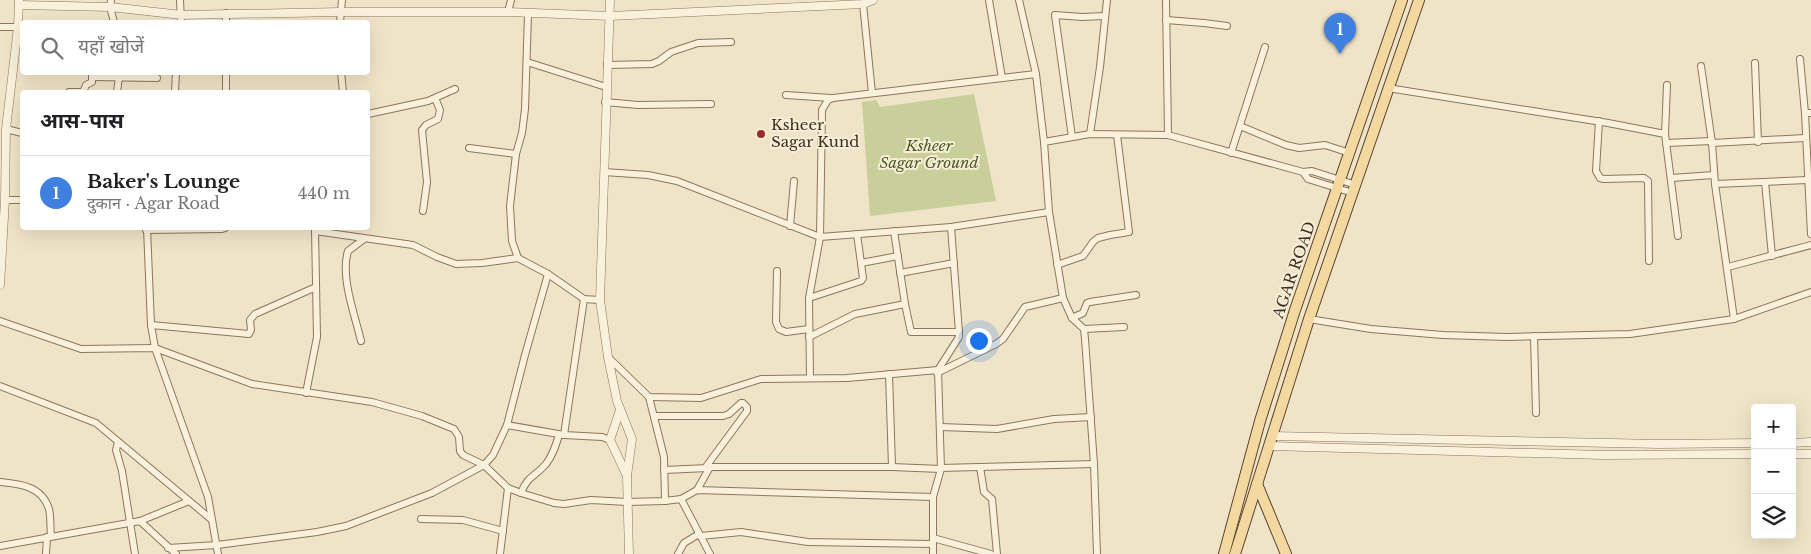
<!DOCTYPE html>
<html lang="hi">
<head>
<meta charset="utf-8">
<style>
	:root { --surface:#fff; --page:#f6f6f6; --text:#202124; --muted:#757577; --line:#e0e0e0; --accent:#9e2a2b }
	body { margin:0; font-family:"Libre Baskerville","Noto Sans Devanagari",serif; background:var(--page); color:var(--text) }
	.controls { position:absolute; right:15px; bottom:15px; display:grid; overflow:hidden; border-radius:5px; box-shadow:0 5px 20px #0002 }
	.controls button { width:45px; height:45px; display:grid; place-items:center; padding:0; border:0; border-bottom:1px solid var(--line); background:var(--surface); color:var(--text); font:25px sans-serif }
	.you { position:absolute; left:978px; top:340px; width:18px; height:18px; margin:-12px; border:4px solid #fff; border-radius:50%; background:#1a73e8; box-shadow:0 0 0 8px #1a73e833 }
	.badge { display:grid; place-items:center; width:32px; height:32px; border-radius:50%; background:var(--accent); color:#fff; font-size:16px; font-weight:700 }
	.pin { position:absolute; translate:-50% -41px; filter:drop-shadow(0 1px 2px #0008) }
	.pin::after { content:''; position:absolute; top:26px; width:18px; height:15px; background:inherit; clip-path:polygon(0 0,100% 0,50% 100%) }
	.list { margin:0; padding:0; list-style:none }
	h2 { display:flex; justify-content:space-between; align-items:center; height:65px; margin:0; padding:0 20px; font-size:21px }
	h2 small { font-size:16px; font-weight:400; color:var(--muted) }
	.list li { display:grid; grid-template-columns:32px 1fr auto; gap:15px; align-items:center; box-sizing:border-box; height:75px; padding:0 20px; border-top:1px solid var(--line) }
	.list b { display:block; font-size:19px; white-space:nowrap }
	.list p { margin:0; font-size:16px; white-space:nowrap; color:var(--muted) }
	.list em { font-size:16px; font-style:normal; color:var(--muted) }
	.icon { flex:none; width:28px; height:28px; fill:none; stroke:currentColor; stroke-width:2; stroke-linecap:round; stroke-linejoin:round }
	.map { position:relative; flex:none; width:1811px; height:554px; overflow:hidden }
	.search { position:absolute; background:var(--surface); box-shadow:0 5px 20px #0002; left:20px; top:20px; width:350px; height:55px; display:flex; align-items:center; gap:12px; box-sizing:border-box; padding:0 18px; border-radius:5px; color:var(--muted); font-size:19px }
	.panel { position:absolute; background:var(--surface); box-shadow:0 5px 20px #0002; left:20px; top:90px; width:350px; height:140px; border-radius:5px }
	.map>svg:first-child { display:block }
	.green { fill:#c9cf9b }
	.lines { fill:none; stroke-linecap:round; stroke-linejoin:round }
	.minor-casing { stroke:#8d765c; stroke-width:8 }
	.tertiary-casing { stroke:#8d765c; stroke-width:9 }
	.primary-casing { stroke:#5b4430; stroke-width:12 }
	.minor { stroke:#faf1dc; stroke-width:6 }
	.tertiary { stroke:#faf1dc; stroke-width:8 }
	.primary { stroke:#f3d9a0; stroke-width:10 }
	.poi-dot { fill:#9e2a2b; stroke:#f7eed8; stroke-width:2 }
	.labels { text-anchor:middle; stroke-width:4; stroke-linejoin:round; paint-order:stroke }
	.poi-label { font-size:15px; fill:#3d2e20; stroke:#f7eed8; text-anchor:start }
	.park-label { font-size:15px; font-style:italic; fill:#4d5a26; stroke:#f7eed8 }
	.street-label { font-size:15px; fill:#3d2e20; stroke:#f7eed8 }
</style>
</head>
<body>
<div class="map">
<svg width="1811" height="554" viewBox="0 0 1811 554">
	<rect width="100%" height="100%" fill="#f0e4c8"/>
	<path class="green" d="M974,94L996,201L870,216L862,102L876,100L880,107Z"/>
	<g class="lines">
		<defs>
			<g id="minor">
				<path d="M111,0L110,7L114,22"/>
				<path d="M180,0L181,22"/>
				<path d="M989,0L1002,78"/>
				<path d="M1019,0L1036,74L1044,142L1049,212L1063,298L1072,318L1084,329L1085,339L1094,464L1097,554"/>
				<path d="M1166,0L1168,135"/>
				<path d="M863,4L872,93"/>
				<path d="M508,12L511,0"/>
				<path d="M1166,20L1204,23L1227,26"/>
				<path d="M226,22V13"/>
				<path d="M340,22L342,0"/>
				<path d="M0,27H18"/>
				<path d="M1800,59L1805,113"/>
				<path d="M527,62L606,87"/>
				<path d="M1755,63L1758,142"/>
				<path d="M607,65L652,64L659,61L671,52L698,43L731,42"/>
				<path d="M341,72L343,92"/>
				<path d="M92,77L157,78"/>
				<path d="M1388,88L1608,123L1665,134L1678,236"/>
				<path d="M69,92H83L86,85L92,82V74"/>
				<path d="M117,92L119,77"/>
				<path d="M175,92L176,72"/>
				<path d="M226,92V72"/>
				<path d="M786,95L831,98"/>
				<path d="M605,102L638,105L711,104"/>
				<path d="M1811,113H1805L1811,234"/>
				<path d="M368,114L428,101L455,89"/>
				<path d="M1599,121L1596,171L1600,178L1604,179L1644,178L1648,181L1649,261"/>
				<path d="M1240,126L1286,145L1299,148L1325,145L1350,153"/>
				<path d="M6,129L22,133"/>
				<path d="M1090,134L1100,67L1107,0"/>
				<path d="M1665,134L1667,85"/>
				<path d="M1072,137L1055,15L1082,17L1105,16"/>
				<path d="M1044,142L1090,134L1168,135L1303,172"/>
				<path d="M1666,143L1712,141"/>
				<path d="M1712,143L1805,138"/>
				<path d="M469,148L516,154"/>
				<path d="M1231,153L1265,47"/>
				<path d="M604,172L648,175L677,181L820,237L809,298L810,378"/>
				<path d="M1671,178L1714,175"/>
				<path d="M1765,182L1772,256"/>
				<path d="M1715,184L1807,180"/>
				<path d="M1353,193L1308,179L1303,172L1312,171L1356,185"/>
				<path d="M5,200H22"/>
				<path d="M423,211L427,182L422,130L426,125L438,119L440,110L435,98"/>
				<path d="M790,226L794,181"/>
				<path d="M951,227L820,237L822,110L828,100L833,98L1036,74"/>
				<path d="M147,228L151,325L155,348L208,497L218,554"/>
				<path d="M146,230L222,229L225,228"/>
				<path d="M315,231L413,245L437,257L456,264L482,263L518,258"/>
				<path d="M894,231L905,304L911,332H959"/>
				<path d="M861,263L898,256"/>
				<path d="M1057,265L1083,256L1093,242L1098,238L1110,235L1129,232L1117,135"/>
				<path d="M1728,267L1811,245"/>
				<path d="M777,271L776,322L779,329L786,332L809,329"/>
				<path d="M900,273L954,263"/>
				<path d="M548,274L584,299L600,300"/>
				<path d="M809,298L861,281L863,278L857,234"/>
				<path d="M1072,318L1083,313L1087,303L1090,302L1136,295"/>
				<path d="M1309,319L1371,329L1443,335L1507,337L1630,334L1734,319L1715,184L1712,143L1701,66"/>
				<path d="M1734,319L1811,292"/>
				<path d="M0,321L81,349L155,348L252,384L372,402L422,416L454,429L459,437L460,451L463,455L484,465L508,488L500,554"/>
				<path d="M151,325L249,334L251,330L250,320L255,314L316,287"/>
				<path d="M1084,329L1124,327"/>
				<path d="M1534,336L1536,413"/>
				<path d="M809,337L855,314L905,304"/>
				<path d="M361,341C355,315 340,277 348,251L364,239"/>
				<path d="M608,357L649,397L701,398L761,379L847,378L938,370"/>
				<path d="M937,373L996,344L1003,339L1025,307L1063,298"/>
				<path d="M889,374L892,467"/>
				<path d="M0,386L96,423L212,520"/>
				<path d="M306,393L317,337L315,229"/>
				<path d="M649,397L664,457L665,501"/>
				<path d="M654,416H723L729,414L741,403H743L747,407V411L705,468"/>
				<path d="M507,425L564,435L584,299"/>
				<path d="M940,427L997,429L1054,419L1091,417"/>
				<path d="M564,435L602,437L610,440"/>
				<path d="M118,442L116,450L122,471L135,554"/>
				<path d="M980,467L984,492L992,499L997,554"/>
				<path d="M940,468L1094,464"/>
				<path d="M664,470L708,468"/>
				<path d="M0,482C20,484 42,486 49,509C51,517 50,528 51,536"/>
				<path d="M508,488L521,493L554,503L564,504L591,500L627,502L665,501L681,499L710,554"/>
				<path d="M697,490L710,467H892L941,469"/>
				<path d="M521,493C528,475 535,477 546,464C553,455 556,445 559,435"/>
				<path d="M681,499L697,490L933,497"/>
				<path d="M421,519L463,520L503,531"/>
				<path d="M140,521L189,501"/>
				<path d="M701,536L741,532L808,542L933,544"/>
				<path d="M933,538L991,554"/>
				<path d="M0,546L140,521L176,554"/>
				<path d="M168,548L217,545L317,532L346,526L432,493L484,465L493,455L507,425L525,355L548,274L518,258L512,241L510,206L516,154L522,133L525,109L528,14"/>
				<path d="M46,554L47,537"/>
				<path d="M678,554L684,543L699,534"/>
				<path d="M933,554V497L941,469L938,370L959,337V332L951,227L1049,212"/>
			</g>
			<g id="tertiary">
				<path d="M610,0L600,300L608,357L617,401L632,439L627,476L629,554"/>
				<path d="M19,5L110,7L182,15L340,12H508L610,16L863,4L873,0"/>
				<path d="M0,285L5,200L6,129L18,27L19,0"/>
				<path d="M620,410L610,440L627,476"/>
				<path d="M1272,436L1660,444L1755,443"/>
				<path d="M1792,443L1811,442"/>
				<path d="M1269,446L1603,455L1755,454"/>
				<path d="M1792,454H1811"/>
			</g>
			<g id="primary">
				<path d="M1257,484L1286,554"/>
				<path d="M1224,554L1260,421L1295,310L1402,0"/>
				<path d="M1235,554L1309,319L1419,0"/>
			</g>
		</defs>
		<use href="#minor" class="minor-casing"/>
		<use href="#tertiary" class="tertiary-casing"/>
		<use href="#primary" class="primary-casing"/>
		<use href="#minor" class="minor"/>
		<use href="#tertiary" class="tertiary"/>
		<use href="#primary" class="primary"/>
	</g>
	<circle class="poi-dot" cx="761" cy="134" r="5"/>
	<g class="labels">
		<g class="poi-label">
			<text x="771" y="130">Ksheer<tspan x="771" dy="17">Sagar Kund</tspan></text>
		</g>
		<g class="park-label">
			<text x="929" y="151">Ksheer<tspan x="929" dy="17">Sagar Ground</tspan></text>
		</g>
		<g class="street-label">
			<text transform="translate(1294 270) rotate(-71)" y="5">AGAR ROAD</text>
		</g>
	</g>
</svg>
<div class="controls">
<button>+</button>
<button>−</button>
<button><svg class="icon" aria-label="layers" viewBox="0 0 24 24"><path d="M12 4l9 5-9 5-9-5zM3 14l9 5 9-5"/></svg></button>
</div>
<div class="you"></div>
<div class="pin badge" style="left:1340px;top:54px;background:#3f7fe0">1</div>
<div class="search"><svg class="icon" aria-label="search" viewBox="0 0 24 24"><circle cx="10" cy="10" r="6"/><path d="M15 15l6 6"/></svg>यहाँ खोजें</div>
<section class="panel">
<h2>आस-पास<small></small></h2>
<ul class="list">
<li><span class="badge" style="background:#3f7fe0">1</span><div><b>Baker's Lounge</b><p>दुकान · Agar Road</p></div><em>440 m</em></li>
</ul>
</section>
</div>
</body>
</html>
